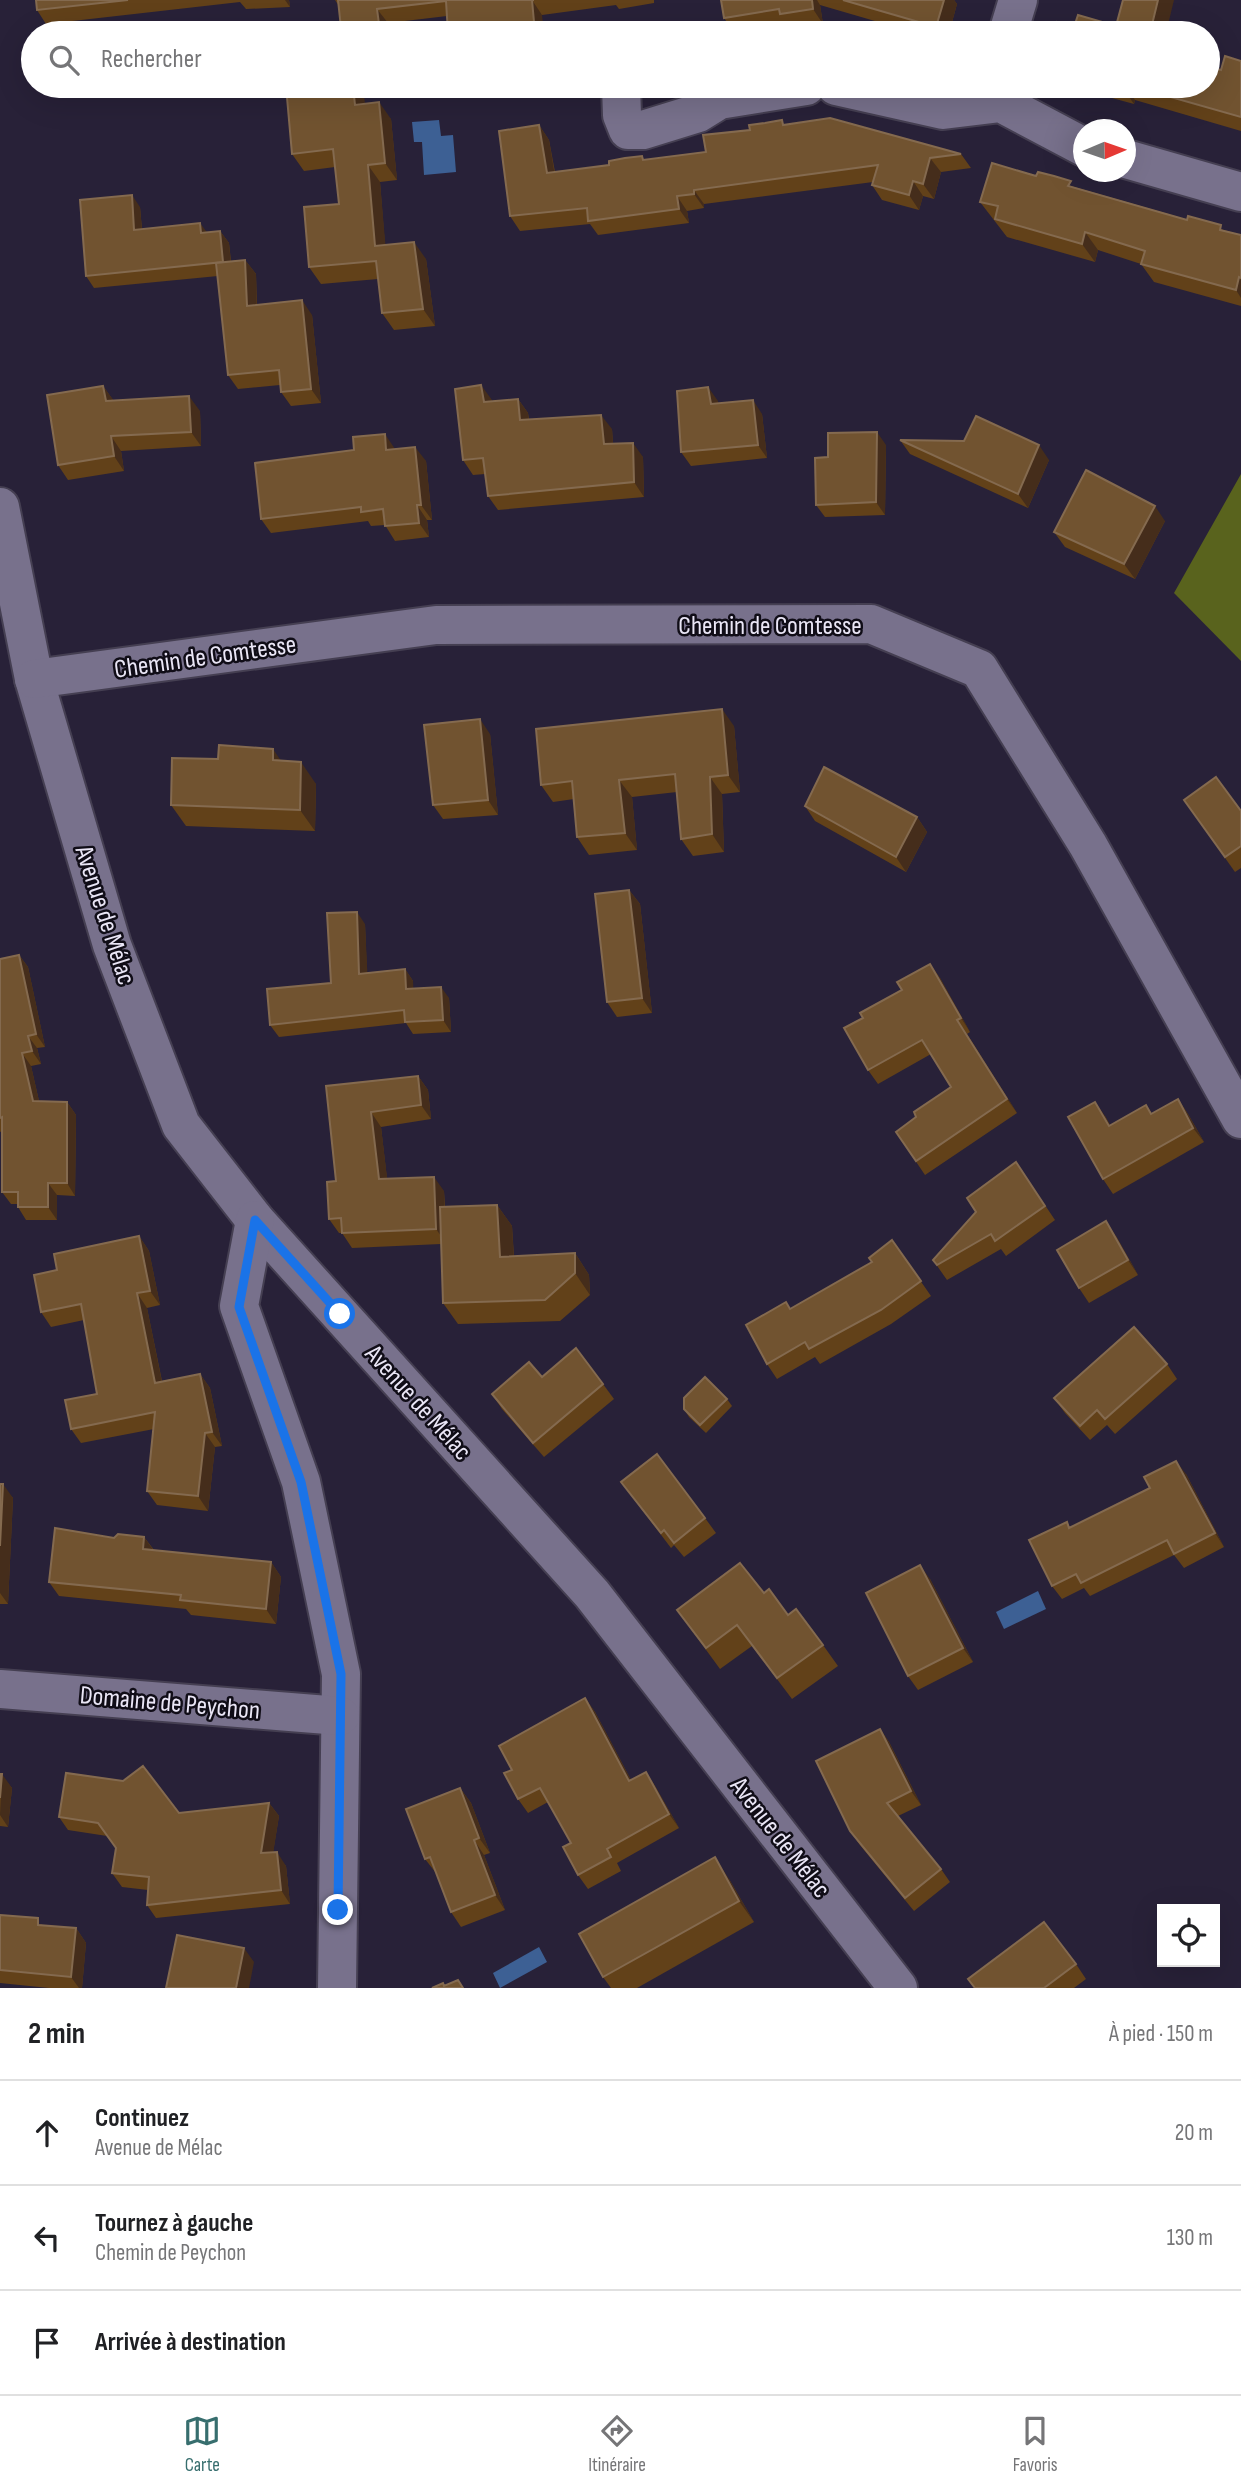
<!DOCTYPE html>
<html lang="fr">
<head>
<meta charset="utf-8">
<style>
	:root { --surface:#fff; --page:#f6f6f6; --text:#202124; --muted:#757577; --line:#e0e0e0; --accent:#376e6e }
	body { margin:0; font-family:"Sofia Sans Condensed",sans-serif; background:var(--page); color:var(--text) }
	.controls { position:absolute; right:21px; bottom:21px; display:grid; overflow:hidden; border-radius:0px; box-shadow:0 7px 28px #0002 }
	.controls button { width:63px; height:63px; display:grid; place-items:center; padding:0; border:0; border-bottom:2px solid var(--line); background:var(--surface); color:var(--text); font:35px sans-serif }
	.compass { position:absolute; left:1073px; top:119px; width:63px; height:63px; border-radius:50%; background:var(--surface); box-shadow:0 7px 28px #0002; rotate:88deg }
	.stop { position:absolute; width:21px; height:21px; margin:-16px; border:5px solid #1a73e8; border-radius:50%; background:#fff }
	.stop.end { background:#1a73e8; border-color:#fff; box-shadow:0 2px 7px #0008 }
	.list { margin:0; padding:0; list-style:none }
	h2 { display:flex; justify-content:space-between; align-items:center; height:91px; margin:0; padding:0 28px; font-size:30px }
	h2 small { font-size:23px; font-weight:400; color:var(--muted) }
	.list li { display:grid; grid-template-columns:46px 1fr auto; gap:21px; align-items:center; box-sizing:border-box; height:105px; padding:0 28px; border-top:2px solid var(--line) }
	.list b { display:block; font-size:26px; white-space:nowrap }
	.list p { margin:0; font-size:23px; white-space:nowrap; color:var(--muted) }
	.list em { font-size:23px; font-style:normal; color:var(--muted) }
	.icon { flex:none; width:38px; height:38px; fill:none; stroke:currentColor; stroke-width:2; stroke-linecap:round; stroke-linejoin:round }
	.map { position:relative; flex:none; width:1241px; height:1988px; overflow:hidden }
	.search { position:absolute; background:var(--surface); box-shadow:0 7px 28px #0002; left:21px; right:21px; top:21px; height:77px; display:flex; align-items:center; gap:18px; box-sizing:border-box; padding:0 24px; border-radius:38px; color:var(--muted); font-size:26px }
	.sheet { height:406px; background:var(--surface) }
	nav { display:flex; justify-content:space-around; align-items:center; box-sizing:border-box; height:98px; border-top:2px solid var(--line); background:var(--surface); font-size:19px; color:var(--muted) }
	nav a { display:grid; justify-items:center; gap:4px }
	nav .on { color:var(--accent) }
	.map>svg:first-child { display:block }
	.forest { fill:#59631d }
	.water { fill:#3d6094 }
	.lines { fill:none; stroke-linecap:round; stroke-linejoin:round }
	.minor-casing { stroke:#453f52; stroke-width:42 }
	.minor { stroke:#78718c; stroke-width:38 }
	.wall { fill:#624119 }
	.shaded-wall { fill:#452d1b }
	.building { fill:#715330; stroke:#846a4f; stroke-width:2 }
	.route { stroke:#1a73e8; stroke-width:9 }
	.labels { text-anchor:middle; stroke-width:5; stroke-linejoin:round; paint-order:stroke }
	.street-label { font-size:26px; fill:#eae6f6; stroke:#100d17 }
</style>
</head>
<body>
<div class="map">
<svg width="1241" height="1988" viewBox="0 0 1241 1988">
	<rect width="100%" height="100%" fill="#282138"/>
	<path class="forest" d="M1241,474V661L1174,593Z"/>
	<g class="water">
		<path d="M439,120L441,136L453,135L456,172L424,175L422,142H414L412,122Z"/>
		<path d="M1038,1591L1046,1609L1004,1629L996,1612Z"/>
		<path d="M539,1947L547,1962L500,1988L493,1973Z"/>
	</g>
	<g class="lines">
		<defs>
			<g id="minor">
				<path d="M1008,33L1018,0"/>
				<path d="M621,86L622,115L628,130H643L698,113L719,100L806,86"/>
				<path d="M836,86L943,110L1001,103L1084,147"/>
				<path d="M1126,159L1241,192"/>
				<path d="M0,507L34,679L112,945L181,1125L255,1220L592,1594L898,1988"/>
				<path d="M34,679L436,625L871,624L979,669L1088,845L1241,1119"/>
				<path d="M255,1220L239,1306L301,1482L341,1674L337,1988"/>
				<path d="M0,1689L340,1716"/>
			</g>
		</defs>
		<use href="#minor" class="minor-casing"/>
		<use href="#minor" class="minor"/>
	</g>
	<g class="wall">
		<path d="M36,0H289L290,7L246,9L240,2L46,24L37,10Z"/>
		<path d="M335,0H654V3L619,9L616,5L542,15L447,16L388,23L389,33H345L341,28L339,6Z"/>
		<path d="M721,0H954L957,4L949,33H916L820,5L823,24L790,28L787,24L734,32L724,18Z"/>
		<path d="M1241,61V131L1135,100L1134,104L1101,95L1097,90L1084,86H1208L1221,70Z"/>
		<path d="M365,104L391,119L397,180L380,182L385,245L426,259L435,326L394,330L382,313L378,279L321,284L309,267L339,204L335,167L304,171L292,154Z"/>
		<path d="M785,124L961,154L971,168L941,172L934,199L923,196L919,210L882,200L872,185L873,182L704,204V208L687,211L689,223L598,235L590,224L520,231L510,216L539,125L549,140L555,172L706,152L750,130Z"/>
		<path d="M1036,176L1241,235V306L1154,282L1141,264L1098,250L1095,262L1007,237L980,202Z"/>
		<path d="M140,207L142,229L207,233L220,231L229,243L231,261L245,260L256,274L257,305L312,315L321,403L291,406L281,392L280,385L238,389L228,375L218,276L94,288L86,276Z"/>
		<path d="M103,386L113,400L200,411L201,446L121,451L124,471L68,480L58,465Z"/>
		<path d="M518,399L528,413L529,419L612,429L613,444L643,457L644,497L498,510L488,496L485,474L473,475L463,460L492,400V401Z"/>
		<path d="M718,401V404L762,414L767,458L691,466L681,452Z"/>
		<path d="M900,440L1049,460L1028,508L910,454Z"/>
		<path d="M886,445L885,515L825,517L816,505Z"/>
		<path d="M395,449L426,461L432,520H427L429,537L395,541L385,525L371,526L368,521L271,533L261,519Z"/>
		<path d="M1165,521L1135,579L1065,547L1054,532Z"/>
		<path d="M734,726L740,792L722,794L724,852L693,856L681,839L677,792L632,797L637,850L589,855L577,837L574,799L553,802L541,785Z"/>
		<path d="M490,734L498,815L443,819L433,805Z"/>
		<path d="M281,761L316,784L315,831L186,826L171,805Z"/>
		<path d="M1184,800L1241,811V868L1235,872Z"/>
		<path d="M805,806L917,817L927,832L906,872L815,821Z"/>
		<path d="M629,890L640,904L652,1013L617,1017L607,1002Z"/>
		<path d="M365,924L367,974L405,969L413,981V988L449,998L451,1032L413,1034L406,1023L279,1037L270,1025L331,983Z"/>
		<path d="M19,955L28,967L45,1047L37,1048L41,1064L31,1066L39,1101L67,1102L76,1115L75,1196L57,1195V1220H26L18,1207V1204H11L2,1192V1131L0,1132V959Z"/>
		<path d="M930,964L940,978L970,1032L967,1034L1017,1113L925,1175L896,1132L916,1117L951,1087L931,1054L878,1084L868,1070L863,1018L902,990Z"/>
		<path d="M418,1076L428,1090L431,1119L381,1127L387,1179L444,1191L445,1206L497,1205L512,1226L514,1256L575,1253L589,1275L590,1295L560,1321L458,1324L443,1303L441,1244L352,1248L342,1233H339L329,1219L336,1181L326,1086Z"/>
		<path d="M1178,1099L1188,1114L1204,1142L1113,1194L1103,1179L1105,1116L1110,1125L1146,1105L1152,1114Z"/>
		<path d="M1016,1162L1055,1220L1006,1256L1001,1249L947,1280L933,1260L976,1212Z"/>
		<path d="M139,1236L149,1251L160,1305L147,1308L162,1381L200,1374L210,1388L222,1446L215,1447L208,1511L157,1505L147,1491L154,1429L81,1443L71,1429L97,1394L84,1320L51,1327L41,1312L57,1270Z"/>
		<path d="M1116,1236L1138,1275L1089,1303L1079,1288Z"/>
		<path d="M892,1240L931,1296L891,1324L820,1364L815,1357L777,1379L767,1364L790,1309L872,1262Z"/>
		<path d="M1167,1364L1177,1379L1115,1434L1107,1425L1090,1440L1065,1413L1054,1398Z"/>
		<path d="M542,1377L603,1384L614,1399L544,1457L502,1409L492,1394Z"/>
		<path d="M727,1399L732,1406L706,1433L689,1417L684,1409Z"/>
		<path d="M1186,1474L1224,1547L1184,1568L1174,1555L1090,1596L1084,1588L1062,1599L1052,1586L1067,1522L1070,1527Z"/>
		<path d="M621,1482L705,1518L716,1533L684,1557L674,1545L671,1548Z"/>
		<path d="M0,1484L13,1498L8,1604H0Z"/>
		<path d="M144,1537L154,1550L271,1562L281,1577L276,1624L191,1615L186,1609L59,1596L49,1582L114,1538Z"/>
		<path d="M930,1579L973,1662L918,1690L908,1676Z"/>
		<path d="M764,1593L823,1645L838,1666L792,1699L752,1646L720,1669L677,1610Z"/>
		<path d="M585,1698L595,1712L631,1780L646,1772L655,1786L679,1828L617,1863L621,1871L588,1889L578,1875L571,1843L548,1802L528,1813L518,1799L512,1770Z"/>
		<path d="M880,1729L889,1742L921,1805L898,1816L941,1869L950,1882L914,1911L860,1845L850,1831Z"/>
		<path d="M0,1774L12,1788L8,1827L0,1826Z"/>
		<path d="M460,1788L471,1803L490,1853L484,1855L505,1910L461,1927L451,1912L436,1873L425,1859Z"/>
		<path d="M269,1803L279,1816L273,1852L286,1866L290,1904L156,1918L147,1905L148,1890L122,1887L112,1873L116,1848L107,1836L68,1830L59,1817L179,1813Z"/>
		<path d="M729,1879L754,1922L637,1988H611L603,1977Z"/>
		<path d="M0,1915L43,1925L76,1928L86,1943L82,1988H49L0,1983Z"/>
		<path d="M1076,1964L1086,1979L1074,1988H974Z"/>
	</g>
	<g class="shaded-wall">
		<path d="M285,0H289L290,7Z"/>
		<path d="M532,0L542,15L544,33H535Z"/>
		<path d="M812,0H817L820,5L823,24L813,9Z"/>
		<path d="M944,0H954L957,4L949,33H940L936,27Z"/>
		<path d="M1158,0H1174L1166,33H1150Z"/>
		<path d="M377,9L388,23L389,33H386L379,24Z"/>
		<path d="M353,86H363L367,122L355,105Z"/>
		<path d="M1122,86H1125L1135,100L1134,104L1122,87Z"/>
		<path d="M379,102L391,119L397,180L385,163Z"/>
		<path d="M539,125L549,140L557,188L547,173Z"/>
		<path d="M930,158L941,172L934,199L923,184Z"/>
		<path d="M368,165L380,182L387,263L375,246Z"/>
		<path d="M913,181L923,196L919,210L909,195Z"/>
		<path d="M694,190L704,204V208L694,194Z"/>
		<path d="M132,195L140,207L143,243L134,230Z"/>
		<path d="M677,196L687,211L689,223L679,209Z"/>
		<path d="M200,223L209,235L201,233Z"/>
		<path d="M220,231L229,243L232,275L223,263Z"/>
		<path d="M1085,232L1098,250L1095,262L1082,244Z"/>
		<path d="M414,242L426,259L435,326L423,309Z"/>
		<path d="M245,260L256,274L257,320L247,306Z"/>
		<path d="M1239,277L1241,280V298L1236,290Z"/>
		<path d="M302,300L312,315L321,403L311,389Z"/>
		<path d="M481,385L492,400L494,417L484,402Z"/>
		<path d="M103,386L114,401H106Z"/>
		<path d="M708,387L718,401L720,418L711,404Z"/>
		<path d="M189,396L200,411L201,446L191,432Z"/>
		<path d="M518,399L528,413L530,434L520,420Z"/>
		<path d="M753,400L762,414L767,458L758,445Z"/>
		<path d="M601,415L612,429L614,459L604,444Z"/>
		<path d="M877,432L886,445L885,515L876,502Z"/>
		<path d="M385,434L395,449L386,450Z"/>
		<path d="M111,436L121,451L124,471L114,456Z"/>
		<path d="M633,443L643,457L644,497L634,482Z"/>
		<path d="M1039,445L1049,460L1028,508L1018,494Z"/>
		<path d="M415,447L426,461L432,520L421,505Z"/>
		<path d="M417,505L427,520L429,537L419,523Z"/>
		<path d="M1155,506L1165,521L1135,579L1124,564Z"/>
		<path d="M722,709L734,726L740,792L728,775Z"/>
		<path d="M480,719L490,734L498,815L488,800Z"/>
		<path d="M273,749L288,771L273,760Z"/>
		<path d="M301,762L316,784L315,831L300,810Z"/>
		<path d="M710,777L722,794L724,852L712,834Z"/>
		<path d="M619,780L632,797L637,850L625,833Z"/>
		<path d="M917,817L927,832L906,872L896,857Z"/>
		<path d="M629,890L640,904L652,1013L642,998Z"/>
		<path d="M357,912L365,924L368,986L359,974Z"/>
		<path d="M19,955L28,967L45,1047L36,1034Z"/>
		<path d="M930,964L940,978L970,1032L961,1018Z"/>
		<path d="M405,969L413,981L414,1000L406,989Z"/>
		<path d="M441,987L449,998L451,1032L443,1020Z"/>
		<path d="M957,1020L967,1034L1017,1113L1007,1099Z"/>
		<path d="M28,1036L37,1048L41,1064L32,1051Z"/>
		<path d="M22,1053L31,1066L42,1114L33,1101Z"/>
		<path d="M418,1076L428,1090L431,1119L421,1105Z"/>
		<path d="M1178,1099L1188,1114L1204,1142L1193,1128Z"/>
		<path d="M67,1102L76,1115L75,1196L67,1183Z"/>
		<path d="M1095,1102L1105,1116L1119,1141L1109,1126Z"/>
		<path d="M371,1112L381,1127L389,1194L379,1179Z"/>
		<path d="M434,1177L444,1191L446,1243L436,1229Z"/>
		<path d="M48,1183L57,1195V1220L48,1207Z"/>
		<path d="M497,1205L512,1226L515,1278L500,1257Z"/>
		<path d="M1106,1221L1116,1236L1138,1275L1128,1260Z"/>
		<path d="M139,1236L149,1251L160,1305L150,1291Z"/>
		<path d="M575,1253L589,1275L590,1295L575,1273Z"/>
		<path d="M137,1293L147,1308L165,1397L155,1383Z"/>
		<path d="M200,1374L210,1388L222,1446L212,1432Z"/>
		<path d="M205,1433L215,1447L208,1511L198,1496Z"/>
		<path d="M1176,1461L1186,1474L1224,1547L1215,1533Z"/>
		<path d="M3,1484L13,1498L8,1604L0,1593V1546Z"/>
		<path d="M144,1537L154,1551L143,1549Z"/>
		<path d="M271,1562L281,1577L276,1624L266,1609Z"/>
		<path d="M920,1565L930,1579L973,1662L963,1648Z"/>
		<path d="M585,1698L595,1712L639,1795L629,1781Z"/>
		<path d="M880,1729L889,1742L921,1805L911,1791Z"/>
		<path d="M646,1772L655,1786L679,1828L669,1814Z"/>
		<path d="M2,1774L12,1788L8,1827L0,1815Z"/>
		<path d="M460,1788L471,1803L490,1853L479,1838Z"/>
		<path d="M269,1803L279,1816L271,1867L261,1853Z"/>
		<path d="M474,1840L484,1855L505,1910L495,1895Z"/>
		<path d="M277,1852L286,1866L290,1904L281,1890Z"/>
		<path d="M715,1857L729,1879L754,1922L739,1901Z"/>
		<path d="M76,1928L86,1943L82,1988H79L71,1977Z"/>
		<path d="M244,1948L254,1962L249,1988H236Z"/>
	</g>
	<g class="building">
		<path d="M36,0H128L37,10Z"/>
		<path d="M338,0H534H532L535,33H448L446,1L377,9L379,24L341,28Z"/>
		<path d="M721,0H812L813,9L780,14L779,9L724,18Z"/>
		<path d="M843,0H944L936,27Z"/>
		<path d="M1123,0H1158L1150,33H1054L1057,22L1074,27L1078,15L1116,26Z"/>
		<path d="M1225,56L1241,61V117L1132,86H1208V66L1221,70Z"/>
		<path d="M286,86H353L355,105L379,102L385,163L368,165L375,246L414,242L423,309L382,313L376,261L309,267L304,207L339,204L333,149L292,154Z"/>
		<path d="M830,118L961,154L930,158L923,184L913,181L909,195L872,185L878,165L694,190V194L677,196L679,209L588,221L587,208L510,216L499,131L539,125L547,173L609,165V161L625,158L642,156L643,160L706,152L703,135L750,130L749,125L765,123L782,120L783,125Z"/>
		<path d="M992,163L1036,176L1038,172L1054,176L1071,181L1068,186L1187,220L1188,216L1221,225L1220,230L1241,235V278L1239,277L1236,290L1141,264L1145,251L1085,232L1082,244L995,219L998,206L980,202Z"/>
		<path d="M132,195L134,230L200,223L201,233L220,231L223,262L86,276L80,200Z"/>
		<path d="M245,260L247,306L302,300L311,389L281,392L279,370L228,375L216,263Z"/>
		<path d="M481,385L484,402L518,399L520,420L601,415L604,444L633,443L634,482L488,496L483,458L463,460L455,389Z"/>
		<path d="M103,386L106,401L189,396L191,432L111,436L114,456L58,465L47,395Z"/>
		<path d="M708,387L711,404L753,400L758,445L681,452L677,391Z"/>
		<path d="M976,416L1039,445L1018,494L900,440L964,441Z"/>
		<path d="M877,432L876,502L816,505L815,458L828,457V433Z"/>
		<path d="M385,434L386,450L415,447L421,505H417L419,523L385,526L383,509L361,512V507L261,519L255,463L354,450L353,437Z"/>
		<path d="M1086,470L1155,506L1124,564L1054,532Z"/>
		<path d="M722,709L728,775L710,777L712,834L681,839L675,774L619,780L625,833L577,837L572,781L541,785L536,729Z"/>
		<path d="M480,719L488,800L433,805L424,725Z"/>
		<path d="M219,745L273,749V760L301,762L300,810L171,805L172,758L218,759Z"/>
		<path d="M824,767L917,817L896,857L805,806Z"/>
		<path d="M1216,777L1241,811V846L1225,857L1184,800Z"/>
		<path d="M629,890L642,998L607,1002L595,894Z"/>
		<path d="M357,912L359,974L405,969L406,989L441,987L443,1020L405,1022L404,1010L270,1025L267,989L331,983L327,913Z"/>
		<path d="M19,955L36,1034L28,1036L32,1051L22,1053L33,1101L67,1102V1183H48V1207H18V1192H2V1117L0,1118V959Z"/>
		<path d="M930,964L961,1018L957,1020L1007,1099L916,1161L896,1132L916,1117L914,1112L951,1087L922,1040L868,1070L844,1028L863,1018L860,1013L902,990L897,982Z"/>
		<path d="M418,1076L421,1105L371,1112L379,1179L434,1177L436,1229L342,1233L341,1218L329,1219L327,1182L336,1181L326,1086Z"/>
		<path d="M1178,1099L1193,1128L1103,1179L1068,1117L1095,1102L1109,1126L1146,1105L1151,1114Z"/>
		<path d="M1016,1162L1045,1206L995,1241L991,1234L937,1265L933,1260L976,1212L967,1198Z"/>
		<path d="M497,1205L500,1257L575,1253V1273L545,1300L443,1303L440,1207Z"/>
		<path d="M1106,1221L1128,1260L1079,1288L1057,1250Z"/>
		<path d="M139,1236L150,1291L137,1293L155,1383L200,1374L212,1432L205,1433L198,1496L147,1491L155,1412L71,1429L65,1400L97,1394L81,1304L41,1312L34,1275L57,1270L54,1254Z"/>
		<path d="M892,1240L921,1281L881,1310L809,1349L805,1342L767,1364L746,1325L786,1302L790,1309L872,1262L869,1258Z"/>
		<path d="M1134,1327L1167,1364L1105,1419L1097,1410L1080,1426L1054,1398Z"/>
		<path d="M576,1348L603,1384L533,1443L492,1394L529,1362L542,1377Z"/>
		<path d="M705,1377L727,1399L700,1425L684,1409V1398Z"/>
		<path d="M657,1454L705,1518L674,1543L664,1530L661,1533L621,1482Z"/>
		<path d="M1176,1461L1215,1533L1174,1554L1167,1540L1081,1583L1076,1574L1052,1586L1029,1540L1067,1522L1069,1528L1150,1488L1144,1477Z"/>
		<path d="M0,1484H3L0,1546Z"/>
		<path d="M55,1528L114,1538L118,1534L144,1537L143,1549L271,1562L266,1609L180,1600L181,1595L49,1582Z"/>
		<path d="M740,1563L764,1593L769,1589L788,1615L796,1609L823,1645L777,1678L737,1625L706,1648L677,1610Z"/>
		<path d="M920,1565L963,1648L908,1676L866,1593Z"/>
		<path d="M585,1698L629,1781L646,1772L669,1814L607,1849L611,1857L578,1875L563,1847L571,1843L540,1788L518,1799L504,1773L512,1770L499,1746Z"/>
		<path d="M880,1729L911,1791L887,1803L941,1869L905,1898L850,1831L816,1761Z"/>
		<path d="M143,1766L179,1813L269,1803L261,1853L277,1852L281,1890L147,1905L149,1877L112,1873L116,1848L98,1823L59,1817L66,1773L123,1781Z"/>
		<path d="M0,1774H2L0,1798Z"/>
		<path d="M460,1788L479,1838L474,1840L495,1895L451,1912L430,1857L425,1859L406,1809Z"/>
		<path d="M715,1857L739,1901L603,1977L579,1934Z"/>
		<path d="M0,1915L38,1918V1925L76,1928L71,1977L0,1970Z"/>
		<path d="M1044,1922L1076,1964L1044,1988H975L968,1979Z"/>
		<path d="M177,1935L244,1948L236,1988H166Z"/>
		<path d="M458,1980L463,1988H432L443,1983L444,1986Z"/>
	</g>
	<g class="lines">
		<path class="route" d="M338,1910L341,1674L301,1482L239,1307L255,1220L340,1314"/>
	</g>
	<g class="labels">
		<g class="street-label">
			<text x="770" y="634">Chemin de Comtesse</text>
			<text transform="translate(205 656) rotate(-8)" y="9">Chemin de Comtesse</text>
			<text transform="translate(106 915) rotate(72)" y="9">Avenue de Mélac</text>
			<text transform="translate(419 1402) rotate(48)" y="9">Avenue de Mélac</text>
			<text transform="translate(170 1702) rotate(5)" y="9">Domaine de Peychon</text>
			<text transform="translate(781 1837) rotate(52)" y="9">Avenue de Mélac</text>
		</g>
	</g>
</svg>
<div class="controls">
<button><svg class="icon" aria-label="locate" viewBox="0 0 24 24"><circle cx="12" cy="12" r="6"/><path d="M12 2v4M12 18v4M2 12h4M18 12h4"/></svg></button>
</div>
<svg class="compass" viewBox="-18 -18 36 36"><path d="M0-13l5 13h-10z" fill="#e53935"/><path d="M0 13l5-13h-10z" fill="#757577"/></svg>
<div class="stop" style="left:340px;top:1314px"></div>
<div class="stop end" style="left:338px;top:1910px"></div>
<div class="search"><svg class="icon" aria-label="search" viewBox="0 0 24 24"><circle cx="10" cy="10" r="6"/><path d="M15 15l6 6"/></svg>Rechercher</div>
</div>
<section class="sheet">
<h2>2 min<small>À pied · 150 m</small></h2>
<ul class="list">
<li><svg class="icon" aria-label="ahead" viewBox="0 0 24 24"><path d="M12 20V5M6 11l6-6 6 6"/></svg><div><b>Continuez</b><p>Avenue de Mélac</p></div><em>20 m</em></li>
<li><svg class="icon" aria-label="left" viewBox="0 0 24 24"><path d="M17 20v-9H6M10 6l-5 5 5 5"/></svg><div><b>Tournez à gauche</b><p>Chemin de Peychon</p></div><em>130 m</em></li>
<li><svg class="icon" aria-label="arrive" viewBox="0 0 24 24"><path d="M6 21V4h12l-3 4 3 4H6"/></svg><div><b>Arrivée à destination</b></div></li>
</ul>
</section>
<nav>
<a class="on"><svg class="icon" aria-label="map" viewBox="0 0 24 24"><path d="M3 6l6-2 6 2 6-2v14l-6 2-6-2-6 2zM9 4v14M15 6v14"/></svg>Carte</a>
<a><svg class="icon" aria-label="directions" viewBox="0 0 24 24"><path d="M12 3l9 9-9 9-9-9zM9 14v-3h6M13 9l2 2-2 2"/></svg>Itinéraire</a>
<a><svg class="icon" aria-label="saved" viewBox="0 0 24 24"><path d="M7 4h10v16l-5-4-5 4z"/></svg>Favoris</a>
</nav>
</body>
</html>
